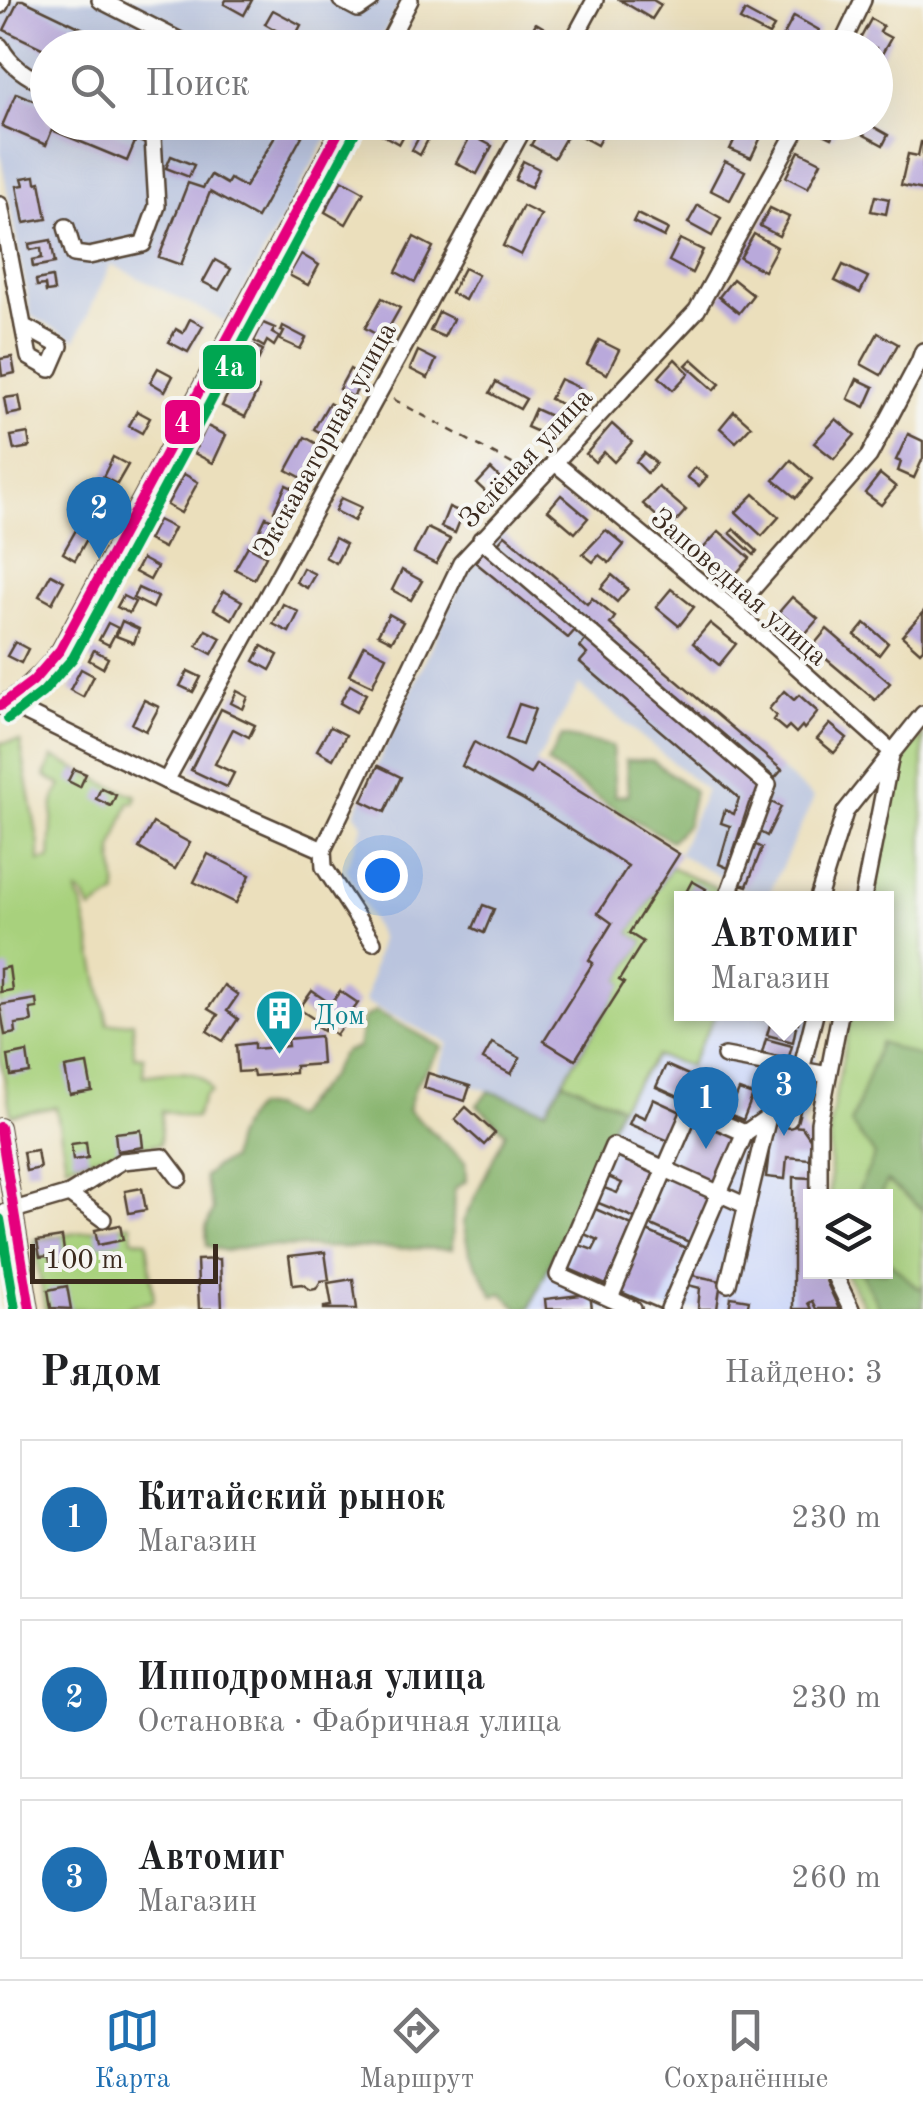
<!DOCTYPE html>
<html lang="ru">
<head>
<meta charset="utf-8">
<style>
	:root { --surface:#fff; --page:#f6f6f6; --text:#202124; --muted:#757577; --line:#e0e0e0; --accent:#1f6fb2 }
	body { margin:0; font-family:"Old Standard TT",serif; background:var(--page); color:var(--text) }
	.controls { position:absolute; right:30px; bottom:30px; display:grid; overflow:hidden; border-radius:0px; box-shadow:0 10px 40px #0002 }
	.controls button { width:90px; height:90px; display:grid; place-items:center; padding:0; border:0; border-bottom:2px solid var(--line); background:var(--surface); color:var(--text); font:50px sans-serif }
	.scale { position:absolute; left:30px; bottom:25px; width:188px; box-sizing:border-box; padding-left:10px; border:5px solid #3b2a1e; border-top:0; font-size:28px; line-height:35px; white-space:nowrap; color:#3b2a1e; -webkit-text-stroke:8px #f6f6f2; paint-order:stroke }
	.you { position:absolute; left:382px; top:875px; width:35px; height:35px; margin:-25px; border:8px solid #fff; border-radius:50%; background:#1a73e8; box-shadow:0 0 0 15px #1a73e833 }
	.badge { display:grid; place-items:center; width:65px; height:65px; border-radius:50%; background:var(--accent); color:#fff; font-size:32px; font-weight:700 }
	.pin { position:absolute; translate:-50% -82px; filter:drop-shadow(0 2px 5px #0008) }
	.pin::after { content:''; position:absolute; top:52px; width:35px; height:30px; background:inherit; clip-path:polygon(0 0,100% 0,50% 100%) }
	.popup { position:absolute; left:674px; top:891px; width:220px; height:130px; box-sizing:border-box; display:grid; place-content:center; border-radius:0px; background:var(--surface); filter:drop-shadow(0 2px 8px #0005); font-size:32px; white-space:nowrap; color:var(--muted) }
	.popup b { font-size:38px; color:var(--text) }
	.popup::after { content:''; position:absolute; left:50%; top:100%; margin-left:-20px; border:20px solid transparent; border-top-color:var(--surface) }
	.list { margin:0; padding:0; list-style:none }
	h2 { display:flex; justify-content:space-between; align-items:center; height:130px; margin:0; padding:0 40px; font-size:42px }
	h2 small { font-size:32px; font-weight:400; color:var(--muted) }
	.list li { display:grid; grid-template-columns:65px 1fr auto; gap:30px; align-items:center; box-sizing:border-box; height:160px; margin:0 20px 20px; padding:0 20px; border:2px solid var(--line); border-radius:0px }
	.list b { display:block; font-size:38px; white-space:nowrap }
	.list p { margin:0; font-size:32px; white-space:nowrap; color:var(--muted) }
	.list em { font-size:32px; font-style:normal; color:var(--muted) }
	.icon { flex:none; width:55px; height:55px; fill:none; stroke:currentColor; stroke-width:2; stroke-linecap:round; stroke-linejoin:round }
	.map { position:relative; flex:none; width:923px; height:1309px; overflow:hidden }
	.search { position:absolute; background:var(--surface); box-shadow:0 10px 40px #0002; left:30px; right:30px; top:30px; height:110px; display:flex; align-items:center; gap:25px; box-sizing:border-box; padding:0 35px; border-radius:55px; color:var(--muted); font-size:38px }
	.sheet { height:670px; background:var(--surface) }
	nav { display:flex; justify-content:space-around; align-items:center; box-sizing:border-box; height:140px; border-top:2px solid var(--line); background:var(--surface); font-size:28px; color:var(--muted) }
	nav a { display:grid; justify-items:center; gap:5px }
	nav .on { color:var(--accent) }
	.map>svg:first-child { display:block }
	.built { fill:#d0daf9 }
	.industrial { fill:#bac4de; fill-rule:evenodd }
	.green { fill:#a8d17d; stroke:#727e4e; stroke-width:2.5 }
	.forest { fill:#86b36c; stroke:#606e45; stroke-width:2.5 }
	.building { fill:#b9a9db }
	.lines { fill:none; stroke-linecap:round; stroke-linejoin:round }
	.minor-casing { stroke:#554536; stroke-width:20 }
	.path { stroke:#554536; stroke-width:2.5; stroke-dasharray:8 8; stroke-linecap:butt }
	.minor { stroke:#fff; stroke-width:15 }
	.bus-1-casing { stroke:#f6f6f2; stroke-width:18 }
	.bus-2-casing { stroke:#f6f6f2; stroke-width:18 }
	.bus-1 { stroke:#e5007d; stroke-width:10 }
	.bus-2 { stroke:#00a651; stroke-width:10 }
	.labels { text-anchor:middle; stroke-width:8; stroke-linejoin:round; paint-order:stroke }
	.street-label { font-size:28px; fill:#3b2a1e; stroke:#f6f6f2 }
	.culture-label { font-size:28px; fill:#0d838f; stroke:#f6f6f2; text-anchor:start }
	.line-badge { stroke:#f6f6f2; stroke-width:4 }
	.badge-label { font-size:28px; text-anchor:middle; font-weight:bold; fill:#fff }
</style>
</head>
<body>
<div class="map">
<svg width="923" height="1309" viewBox="0 0 923 1309">
	<rect width="100%" height="100%" fill="#f6f6f2"/>
	<filter id="ink" filterUnits="userSpaceOnUse"><feTurbulence type="fractalNoise" baseFrequency=".01" numOctaves="2"/><feDisplacementMap in="SourceGraphic" scale="20" xChannelSelector="R" yChannelSelector="G"/><feConvolveMatrix kernelMatrix="1 2 1 2 8 2 1 2 1" color-interpolation-filters="sRGB"/></filter>
	<filter id="wash" filterUnits="userSpaceOnUse"><feTurbulence type="fractalNoise" baseFrequency=".0048" numOctaves="4" result="noise"/><feDisplacementMap in="SourceGraphic" scale="40" xChannelSelector="R" yChannelSelector="G"/><feGaussianBlur stdDeviation="2.25" result="paint"/><feColorMatrix in="noise" values="0 0 0 0 0 0 0 0 0 0 0 0 0 0 0 0 0 1.4 0 .05"/><feComposite in="paint" operator="in"/></filter>
	<g filter="url(#wash)">
		<rect width="100%" height="100%" fill="#ebdfbc"/>
		<path class="built" d="M716,1014H824L802,1127L811,1140L809,1243L810,1272H822L839,1309H522L531,1307L620,1106L656,1055L689,1066Z"/>
		<g class="industrial">
			<path d="M0,0H402L376,47L48,48V122L335,123L226,322L111,264L76,340L31,316L0,153Z"/>
			<path d="M498,529L814,798L767,898H760L679,854L629,933L643,942L620,979L624,983L547,1110L437,1074L448,1043L365,1002L380,938L346,868L363,825L355,813L458,589L485,543ZM579,685L706,790L679,853L536,764Z"/>
		</g>
		<g class="green">
			<path d="M923,735V1309H866L845,1272H886V1196H830V1125L851,1014H886V898H873L899,763Z"/>
			<path d="M20,741L39,845V861L50,859L53,802L61,785L45,776L53,757L111,786L137,796L134,803L130,802C127,809 113,844 113,850C113,864 117,879 117,894L91,910L85,897L77,892L78,897L82,903L108,1024L133,1022L134,1056L144,1057L143,1076C166,1073 202,1064 211,1092L205,1095L195,1118L162,1111L160,1144L117,1151L66,1165L56,1107L11,1115L0,1055V743Z"/>
			<path d="M671,867L715,887L725,898H682V1014H716L689,1066L656,1056L620,1106L563,1081L623,983L619,980L643,942L629,933Z"/>
			<path d="M131,1224L133,1240L147,1241L154,1299L151,1302L128,1306V1309H45L34,1240Z"/>
		</g>
		<g class="forest">
			<path d="M562,736L612,746L615,796L628,795L626,760H652L694,791L687,824L671,841L609,805L547,763Z"/>
			<path d="M376,1011L442,1047L416,1084L408,1110L465,1162L466,1181L454,1189L452,1249L250,1246L226,1251L207,1246L206,1228L213,1210L204,1177L214,1167L230,1160C234,1136 239,1125 255,1107H271L292,1117L329,1077L341,1055L346,1051L358,1048L363,1019Z"/>
			<path d="M880,1042L923,1058V1210L887,1181L881,1196H856L875,1155L851,1124Z"/>
			<path d="M563,1081L620,1106L530,1308L519,1309L502,1293L494,1296L469,1252L463,1222L506,1132L477,1105L489,1091L546,1110Z"/>
			<path d="M886,1259L919,1289L923,1285V1309H880L861,1272H886Z"/>
		</g>
		<g id="blocks">
			<g class="building">
				<path d="M19,0H23L119,46L125,34L135,40L131,48H48V51L4,30Z"/>
				<path d="M226,0H252L244,15L224,4Z"/>
				<path d="M620,0H653L661,5L652,19Z"/>
				<path d="M273,10L301,25L293,40L265,24Z"/>
				<path d="M745,11L774,27L769,35L740,20Z"/>
				<path d="M794,16L819,30L810,48H789L780,42Z"/>
				<path d="M871,19L883,26L880,32L891,38L878,61L876,59V48H867L858,43Z"/>
				<path d="M536,23L551,32L542,48H522Z"/>
				<path d="M16,93L48,106V122H88L135,142L127,161L52,130L46,145L2,126Z"/>
				<path d="M369,122H411L399,144L367,126Z"/>
				<path d="M427,122H437L420,155L412,150Z"/>
				<path d="M544,122H569L573,125L554,158L531,145Z"/>
				<path d="M583,122L604,132L597,145L577,134Z"/>
				<path d="M814,122H841L832,138L811,128Z"/>
				<path d="M854,122H865L888,135L883,145L851,128Z"/>
				<path d="M282,125L302,136L257,218L210,192L181,265L159,257L188,183L203,188L211,175L227,184L230,179L245,187Z"/>
				<path d="M741,126L762,135L751,158L730,149Z"/>
				<path d="M471,135L492,146L477,174L456,163Z"/>
				<path d="M921,142H923V190L901,185L908,154L918,156Z"/>
				<path d="M799,151L821,162L808,188L786,177Z"/>
				<path d="M171,156L194,165L189,177L166,168Z"/>
				<path d="M523,161L539,169L531,187L515,180Z"/>
				<path d="M725,161L745,171L730,200L710,190Z"/>
				<path d="M35,176L36,183L40,182L47,219L24,223L17,186L24,185L22,178Z"/>
				<path d="M342,180L364,192L346,224L325,212Z"/>
				<path d="M875,196L889,199L886,214L871,211Z"/>
				<path d="M698,205L721,218L712,236L688,223Z"/>
				<path d="M523,206L541,215L521,255L503,246Z"/>
				<path d="M770,208L789,217L779,236L760,226Z"/>
				<path d="M637,214L668,229L664,237L633,222Z"/>
				<path d="M754,234L777,247L764,271L740,258Z"/>
				<path d="M414,237L433,247L415,282L396,272Z"/>
				<path d="M680,239L703,250L692,273L669,261Z"/>
				<path d="M51,240L55,263L33,267L32,260L42,258L41,248L30,250L29,244Z"/>
				<path d="M301,254L319,265L308,285L289,275Z"/>
				<path d="M215,260L231,269L219,290L203,282Z"/>
				<path d="M843,265L868,277L860,293L835,281Z"/>
				<path d="M464,268L478,275L465,300L451,293Z"/>
				<path d="M52,277L54,291L46,292L45,285L37,286L36,280Z"/>
				<path d="M733,279L753,295L739,313L719,297Z"/>
				<path d="M382,298L400,308L383,338L365,328Z"/>
				<path d="M439,312L453,319L444,337L430,331Z"/>
				<path d="M190,319L203,326L188,352L169,342L176,329L183,333Z"/>
				<path d="M263,323L275,328L272,333L279,337L274,346L267,341L264,347L254,341Z"/>
				<path d="M283,326L306,338L300,349L280,340L284,332L281,331Z"/>
				<path d="M878,333L898,344L881,375L861,364Z"/>
				<path d="M599,340L619,350L607,374L587,364Z"/>
				<path d="M250,344L263,350L254,369L241,361Z"/>
				<path d="M418,351L436,360L428,378L410,369Z"/>
				<path d="M12,357L15,373L2,376L0,359Z"/>
				<path d="M675,359L689,373L673,390L659,377Z"/>
				<path d="M692,359L720,384L714,390L686,365Z"/>
				<path d="M158,368L173,376L165,391L150,382Z"/>
				<path d="M350,369L364,378L353,397L339,389Z"/>
				<path d="M236,377L259,388L245,417L222,406Z"/>
				<path d="M560,379L580,388L570,408L550,399Z"/>
				<path d="M857,379L874,387L865,407L848,399Z"/>
				<path d="M496,382L526,399L520,409L490,393Z"/>
				<path d="M19,396L22,412L7,415L4,398Z"/>
				<path d="M329,403L345,412L330,438L314,429Z"/>
				<path d="M535,409L555,418L547,436L527,427Z"/>
				<path d="M137,411L150,418L142,433L129,426Z"/>
				<path d="M734,411L751,426L736,442L720,428Z"/>
				<path d="M836,419L855,435L834,459L814,443Z"/>
				<path d="M612,424L632,442L614,462L604,452L595,462L586,454Z"/>
				<path d="M207,426L226,435L213,463L194,453Z"/>
				<path d="M28,433L30,447L14,450L11,436Z"/>
				<path d="M908,434L923,441V458L914,478L898,471L901,462L896,460Z"/>
				<path d="M305,437L324,448L306,480L287,470Z"/>
				<path d="M644,453L656,463L647,473L636,462Z"/>
				<path d="M113,457L128,465L117,484L103,477Z"/>
				<path d="M791,460L812,479L796,498L774,480Z"/>
				<path d="M695,467L707,477L699,486L687,477Z"/>
				<path d="M491,469L504,482L490,496L477,484Z"/>
				<path d="M184,474L198,482L181,513L167,505Z"/>
				<path d="M880,474L896,487L881,505L865,493Z"/>
				<path d="M88,483L116,497L110,510L98,504L93,513L77,505Z"/>
				<path d="M286,485L301,492L289,518L274,511Z"/>
				<path d="M659,487L686,510L670,528L643,504Z"/>
				<path d="M754,494L779,517L762,536L736,512Z"/>
				<path d="M561,495L588,518L575,533L548,510Z"/>
				<path d="M341,498L361,507L354,521L335,511Z"/>
				<path d="M449,507L463,513L455,533L441,527Z"/>
				<path d="M266,517L281,524L268,552L253,545Z"/>
				<path d="M158,520L174,528L164,548L148,540Z"/>
				<path d="M427,528L450,539L436,564L414,553Z"/>
				<path d="M734,529L757,551L754,555L730,533Z"/>
				<path d="M76,530L88,537L75,560L63,553Z"/>
				<path d="M606,530L624,545L609,563L599,555L593,562L583,554Z"/>
				<path d="M719,531L750,558L735,575L727,568L723,572L700,552Z"/>
				<path d="M505,535L587,604L592,598L615,617L610,624L782,770L775,778L498,543Z"/>
				<path d="M335,538L346,544L336,563L325,557Z"/>
				<path d="M248,546L266,556L254,579L235,569Z"/>
				<path d="M483,552L576,629L568,638L475,562Z"/>
				<path d="M142,559L157,567L150,580L135,572Z"/>
				<path d="M303,568L315,574L307,588L296,582Z"/>
				<path d="M402,570L422,581L411,600L392,590Z"/>
				<path d="M51,574L64,581L52,603L39,596Z"/>
				<path d="M612,575L628,589L617,602L601,588Z"/>
				<path d="M138,588L158,597L153,608L133,598Z"/>
				<path d="M671,589L694,607L679,626L656,607Z"/>
				<path d="M224,591L242,601L232,619L214,609Z"/>
				<path d="M123,596L135,602L129,613L117,607Z"/>
				<path d="M792,597L818,619L805,634L779,612Z"/>
				<path d="M283,604L299,612L289,632L273,624Z"/>
				<path d="M923,612V649L920,652L902,636Z"/>
				<path d="M389,614L403,622L392,641L378,634Z"/>
				<path d="M122,621L139,629L134,643L116,636Z"/>
				<path d="M108,623L118,628L109,645L99,640Z"/>
				<path d="M710,623L736,644L719,665L693,643Z"/>
				<path d="M865,623L888,643L879,655L855,635Z"/>
				<path d="M827,629L890,683L875,700L812,647Z"/>
				<path d="M206,630L221,638L212,654L197,646Z"/>
				<path d="M587,638L764,785L749,803L728,868L719,864L730,826L721,823L725,810L734,814L739,798L580,662L587,654L580,647Z"/>
				<path d="M15,642L28,649L21,663L7,656Z"/>
				<path d="M364,645L386,656L372,686L349,675Z"/>
				<path d="M262,646L278,655L270,670L254,661Z"/>
				<path d="M94,650L108,658L103,668L89,660Z"/>
				<path d="M81,669L94,676L83,697L70,690Z"/>
				<path d="M188,671L201,677L193,692L180,686Z"/>
				<path d="M350,685L366,694L356,712L340,703Z"/>
				<path d="M237,691L248,697L243,709L231,703Z"/>
				<path d="M784,691L794,700L799,695L818,712L804,729L802,726L796,733L789,726L785,730L773,720L776,716L769,709Z"/>
				<path d="M144,700L159,707L146,731L132,724Z"/>
				<path d="M519,704L535,709L522,745L506,739Z"/>
				<path d="M221,709L255,725L249,737L233,729L215,764L234,773L227,787L191,770Z"/>
				<path d="M830,724L847,738L834,753L817,739Z"/>
				<path d="M330,727L346,735L333,759L317,750Z"/>
				<path d="M474,742L530,774L536,764L679,854L629,933L643,942L619,980L624,983L575,1060L544,1041L593,963L589,960L612,923L598,913L628,866L524,800L462,766Z"/>
				<path d="M378,766L401,777L385,812L362,801Z"/>
				<path d="M74,769L86,774L80,787L68,781Z"/>
				<path d="M101,788L116,795L111,806L96,799Z"/>
				<path d="M771,802L781,807L767,836L758,831Z"/>
				<path d="M153,823L190,843L175,869L139,848Z"/>
				<path d="M752,843L762,848L747,886L736,883Z"/>
				<path d="M208,854L250,875L236,903L194,882Z"/>
				<path d="M692,881L706,889L701,898H683Z"/>
				<path d="M483,905L494,909L484,933L473,928Z"/>
				<path d="M9,967L12,990L0,992V969Z"/>
				<path d="M224,985L238,995L227,1011L238,1019L223,1041L207,1031L218,1015L208,1009Z"/>
				<path d="M312,991L331,1004L340,991L358,1003L336,1035L326,1027L323,1031L314,1025L317,1021L299,1009Z"/>
				<path d="M36,999L37,1008L30,1009L32,1022L15,1024L16,1033L5,1035L0,1005Z"/>
				<path d="M768,1014H800L798,1023Z"/>
				<path d="M771,1021L796,1027L793,1042L767,1035Z"/>
				<path d="M320,1036L322,1064L295,1066V1073L254,1076L253,1071L238,1072L236,1045L254,1043V1049L288,1046L287,1039Z"/>
				<path d="M766,1039L792,1046L788,1060L762,1053Z"/>
				<path d="M492,1043L520,1058L511,1074L483,1059Z"/>
				<path d="M27,1052L30,1073L11,1076L8,1056Z"/>
				<path d="M87,1064L92,1091L70,1095L65,1068Z"/>
				<path d="M666,1065L695,1078L685,1100L656,1087Z"/>
				<path d="M767,1068L788,1074L780,1102L759,1096Z"/>
				<path d="M428,1073L470,1086L465,1101L424,1088Z"/>
				<path d="M739,1090L753,1095L743,1120L729,1114Z"/>
				<path d="M653,1099L681,1112L669,1141L629,1124L634,1113L645,1118Z"/>
				<path d="M466,1107L495,1133L484,1145L455,1119Z"/>
				<path d="M697,1118L737,1136L713,1188L673,1170Z"/>
				<path d="M772,1124L802,1127L811,1140L809,1159L787,1157L785,1179L766,1177Z"/>
				<path d="M141,1130L143,1147L117,1151L115,1133Z"/>
				<path d="M86,1142L88,1158L73,1160L71,1144Z"/>
				<path d="M37,1150L40,1168L26,1171L23,1152Z"/>
				<path d="M616,1153L655,1170L635,1218L596,1202L602,1187L617,1193L622,1183L606,1176Z"/>
				<path d="M670,1177L710,1195L689,1242L649,1224Z"/>
				<path d="M793,1177L810,1178V1272H822L839,1309H816L812,1301L808,1303L811,1309H793Z"/>
				<path d="M142,1188L146,1210L129,1213L125,1191Z"/>
				<path d="M593,1208L632,1225L606,1285L567,1268L577,1244L593,1250L598,1240L582,1233Z"/>
				<path d="M120,1225L123,1240L98,1245L95,1230Z"/>
				<path d="M647,1231L686,1248L660,1309L621,1292Z"/>
				<path d="M62,1237L66,1264L58,1265L57,1261L50,1262L49,1256L40,1257L37,1241Z"/>
				<path d="M325,1252L329,1280L321,1281L316,1289L311,1290L302,1284L293,1285L289,1256Z"/>
				<path d="M220,1259L222,1309H199L197,1260Z"/>
				<path d="M692,1275L721,1281L717,1309H698L700,1288L688,1285Z"/>
				<path d="M353,1279L357,1309H324V1307L332,1306L328,1283Z"/>
				<path d="M67,1286L71,1309L51,1308L48,1290Z"/>
				<path d="M590,1294L592,1309H546L545,1299Z"/>
				<path d="M731,1297L749,1300L747,1309H729Z"/>
			</g>
		</g>
	</g>
	<g filter="url(#ink)">
		<use href="#blocks" fill-opacity="0" stroke="#554536" stroke-width="2.5"/>
		<g class="lines">
			<defs>
				<g id="minor">
					<path d="M100,0L194,48"/>
					<path d="M341,0L358,9L371,0"/>
					<path d="M0,5L2,0"/>
					<path d="M0,46C10,66 28,77 48,86"/>
					<path d="M385,48L410,0"/>
					<path d="M569,48L595,0"/>
					<path d="M840,48L863,0"/>
					<path d="M121,122L153,138"/>
					<path d="M0,205L29,357L50,369L60,346L23,326"/>
					<path d="M66,227L74,254L89,256L143,244L157,206L153,138L161,122"/>
					<path d="M554,462L734,610L891,751"/>
					<path d="M481,539L768,785L729,892L739,898"/>
					<path d="M734,610L869,456L919,362L923,351"/>
					<path d="M6,703L166,781L323,850"/>
					<path d="M0,706C25,691 43,673 60,650L344,122"/>
					<path d="M166,781L527,122"/>
					<path d="M818,898L845,812L923,714"/>
					<path d="M863,898L891,755"/>
					<path d="M373,942L324,867L323,850L461,563L697,310L801,122"/>
					<path d="M725,1056L828,1075"/>
					<path d="M789,1119L815,1014"/>
					<path d="M0,1127L30,1309"/>
					<path d="M69,1194L103,1219"/>
					<path d="M819,1196V1123L840,1014"/>
					<path d="M0,1214L69,1194L122,1161L163,1157L179,1178"/>
					<path d="M833,1272L851,1309"/>
					<path d="M610,1298L665,1169L747,1206"/>
					<path d="M633,1309L558,1275L613,1146L665,1169L691,1109L745,1133"/>
					<path d="M669,1309L745,1133L768,1117L728,1284"/>
				</g>
			</defs>
			<use href="#minor" class="minor-casing"/>
			<path class="path" d="M393,399L527,472"/>
			<use href="#minor" class="minor"/>
			<defs>
				<g id="bus-1">
					<path d="M0,706L33,681L60,650L344,122"/>
					<path d="M0,1127L30,1309"/>
				</g>
				<g id="bus-2">
					<path d="M8,719L43,692L73,658L357,129"/>
					<path d="M0,1219L15,1309"/>
				</g>
			</defs>
			<use href="#bus-1" class="bus-1-casing"/>
			<use href="#bus-2" class="bus-2-casing"/>
			<use href="#bus-1" class="bus-1"/>
			<use href="#bus-2" class="bus-2"/>
		</g>
	</g>
	<defs>
		<symbol id="building-pin" viewBox="-11 -11 22 30"><path d="M0 17L-7.5 6A9.5 9.5 0 1 1 7.5 6Z" fill="#0f9aa8" stroke="#f6f6f2"/><path d="M-4-6H4V6H1V3H-1V6H-4ZM-2.5-4.3h1.7v1.8h-1.7ZM.8-4.3h1.7v1.8H.8ZM-2.5-1h1.7V.8h-1.7ZM.8-1h1.7V.8H.8Z" fill="#fff"/></symbol>
	</defs>
	<g fill-rule="evenodd">
		<use href="#building-pin" x="252" y="986" width="55" height="75"/>
	</g>
	<g class="labels">
		<g class="street-label">
			<text transform="translate(324 439) rotate(-61)" y="10">Экскаваторная улица</text>
			<text transform="translate(525 457) rotate(-47)" y="10">Зелёная улица</text>
			<text transform="translate(740 586) rotate(41)" y="10">Заповедная улица</text>
		</g>
		<g class="culture-label">
			<text x="314" y="1024">Дом</text>
		</g>
	</g>
	<g class="line-badge">
		<rect x="201" y="343" width="57" height="48" rx="10" fill="#00a651"/>
		<rect x="163" y="398" width="39" height="48" rx="10" fill="#e5007d"/>
	</g>
	<g class="badge-label">
		<text x="229" y="376">4а</text>
		<text x="182" y="432">4</text>
	</g>
</svg>
<div class="controls">
<button><svg class="icon" aria-label="layers" viewBox="0 0 24 24"><path d="M12 4l9 5-9 5-9-5zM3 14l9 5 9-5"/></svg></button>
</div>
<div class="scale">100 m</div>
<div class="you"></div>
<div class="pin badge" style="left:706px;top:1149px">1</div>
<div class="pin badge" style="left:99px;top:559px">2</div>
<div class="pin badge" style="left:784px;top:1136px">3</div>
<div class="popup"><b>Автомиг</b>Магазин</div>
<div class="search"><svg class="icon" aria-label="search" viewBox="0 0 24 24"><circle cx="10" cy="10" r="6"/><path d="M15 15l6 6"/></svg>Поиск</div>
</div>
<section class="sheet">
<h2>Рядом<small>Найдено: 3</small></h2>
<ul class="list">
<li><span class="badge">1</span><div><b>Китайский рынок</b><p>Магазин</p></div><em>230 m</em></li>
<li><span class="badge">2</span><div><b>Ипподромная улица</b><p>Остановка · Фабричная улица</p></div><em>230 m</em></li>
<li><span class="badge">3</span><div><b>Автомиг</b><p>Магазин</p></div><em>260 m</em></li>
</ul>
</section>
<nav>
<a class="on"><svg class="icon" aria-label="map" viewBox="0 0 24 24"><path d="M3 6l6-2 6 2 6-2v14l-6 2-6-2-6 2zM9 4v14M15 6v14"/></svg>Карта</a>
<a><svg class="icon" aria-label="directions" viewBox="0 0 24 24"><path d="M12 3l9 9-9 9-9-9zM9 14v-3h6M13 9l2 2-2 2"/></svg>Маршрут</a>
<a><svg class="icon" aria-label="saved" viewBox="0 0 24 24"><path d="M7 4h10v16l-5-4-5 4z"/></svg>Сохранённые</a>
</nav>
</body>
</html>
